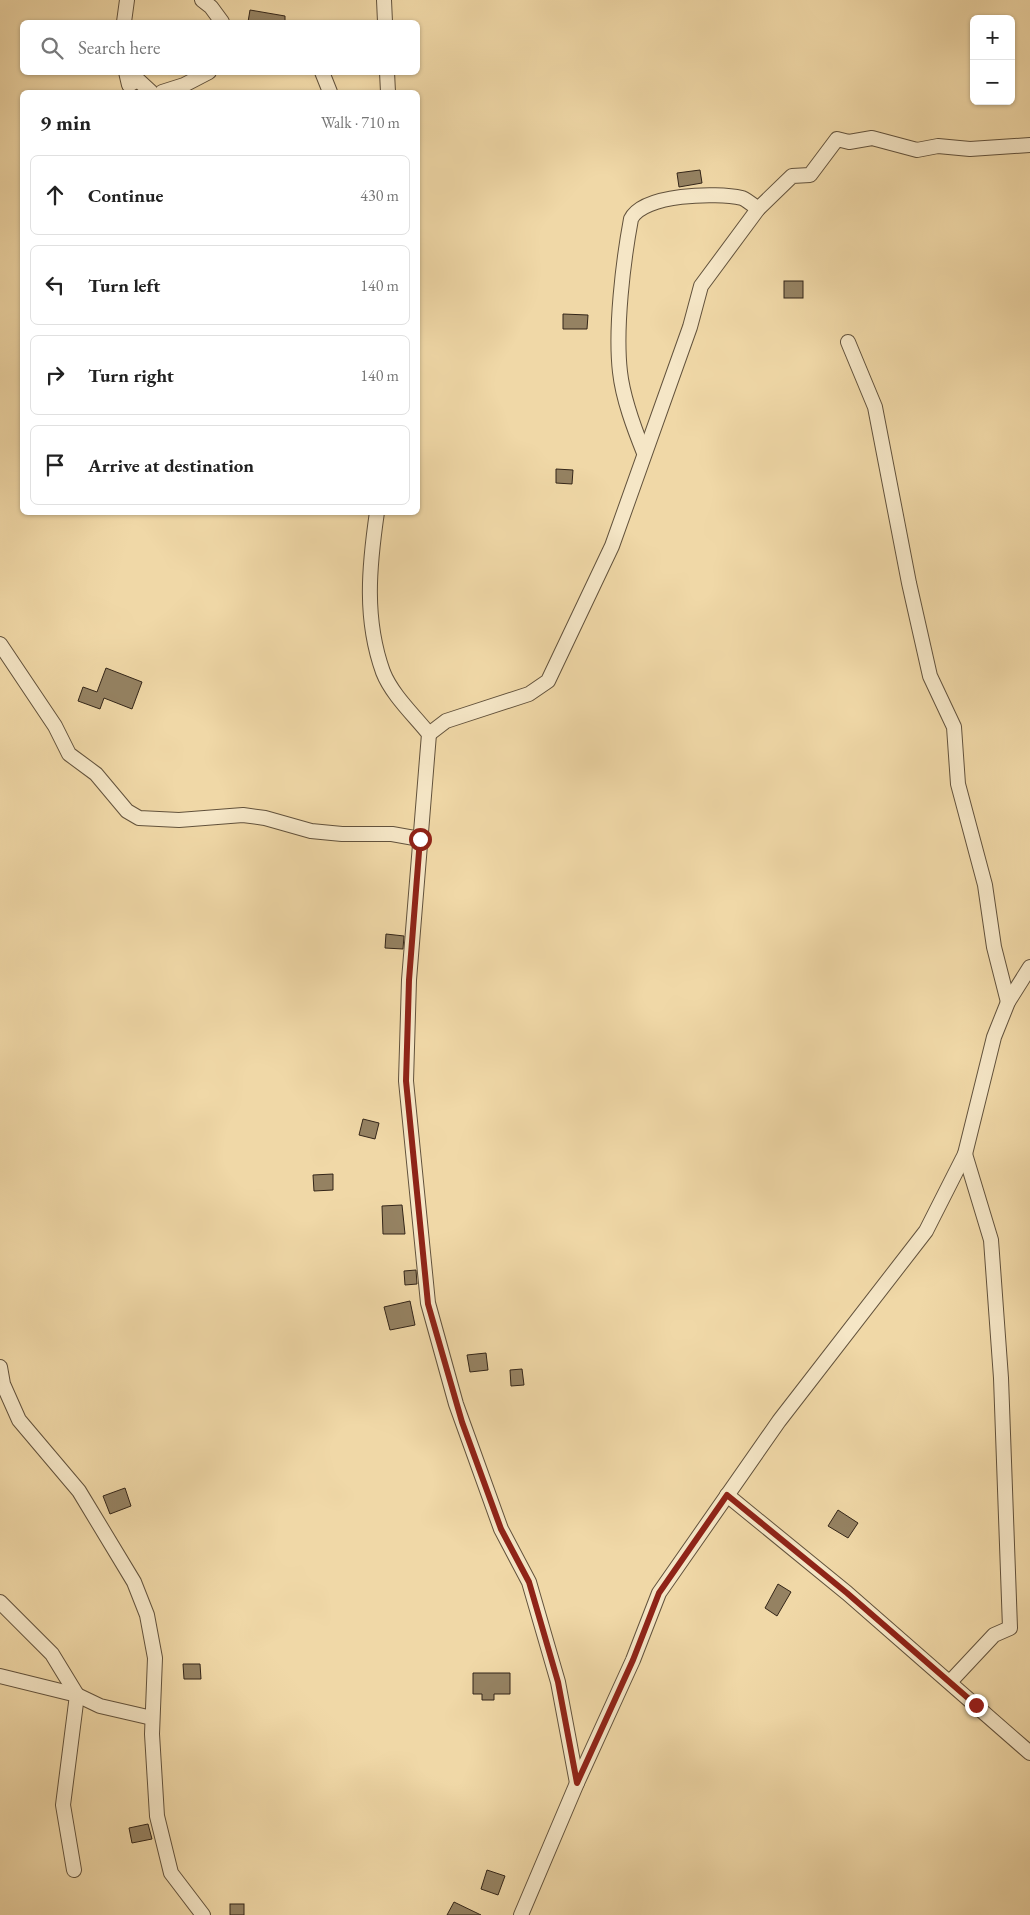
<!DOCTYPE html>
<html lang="en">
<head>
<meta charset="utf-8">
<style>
	:root { --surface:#fff; --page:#f6f6f6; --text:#222; --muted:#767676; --line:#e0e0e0 }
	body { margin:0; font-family:"EB Garamond",serif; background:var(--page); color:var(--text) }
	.controls { position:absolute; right:15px; top:15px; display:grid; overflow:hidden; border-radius:8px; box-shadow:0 1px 4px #0004 }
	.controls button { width:45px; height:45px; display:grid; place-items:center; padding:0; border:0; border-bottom:1px solid var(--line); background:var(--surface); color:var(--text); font:25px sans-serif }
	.stop { position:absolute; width:15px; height:15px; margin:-11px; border:4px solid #8f2418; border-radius:50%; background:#fff }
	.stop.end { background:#8f2418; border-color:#fff; box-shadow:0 1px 5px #0008 }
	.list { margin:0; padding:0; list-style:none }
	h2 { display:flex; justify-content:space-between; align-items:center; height:65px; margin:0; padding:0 20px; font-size:21px }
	h2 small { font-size:16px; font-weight:400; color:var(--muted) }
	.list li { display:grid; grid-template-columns:32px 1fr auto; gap:15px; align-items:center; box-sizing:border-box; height:80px; margin:0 10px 10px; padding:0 10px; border:1px solid var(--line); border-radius:8px }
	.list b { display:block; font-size:19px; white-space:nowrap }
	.list em { font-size:16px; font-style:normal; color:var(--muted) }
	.icon { flex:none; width:28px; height:28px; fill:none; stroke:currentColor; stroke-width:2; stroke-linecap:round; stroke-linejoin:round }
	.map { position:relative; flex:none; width:1030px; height:1915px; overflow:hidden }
	.search { position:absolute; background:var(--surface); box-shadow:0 1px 4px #0004; left:20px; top:20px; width:400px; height:55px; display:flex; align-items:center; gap:12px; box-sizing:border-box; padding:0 18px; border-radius:8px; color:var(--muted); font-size:19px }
	.panel { position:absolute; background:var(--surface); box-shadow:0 1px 4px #0004; left:20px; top:90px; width:400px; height:425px; border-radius:8px }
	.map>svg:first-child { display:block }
	.building { fill:#958262; stroke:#332518 }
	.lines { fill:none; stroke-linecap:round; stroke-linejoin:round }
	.street-casing { stroke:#62523c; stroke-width:16 }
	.street { stroke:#f5e6c6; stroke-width:14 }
	.route { stroke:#8f2418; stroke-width:6 }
</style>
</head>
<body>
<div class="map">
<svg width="1030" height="1915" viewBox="0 0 1030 1915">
	<rect width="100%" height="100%" fill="#f0d8a7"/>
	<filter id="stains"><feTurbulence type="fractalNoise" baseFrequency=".004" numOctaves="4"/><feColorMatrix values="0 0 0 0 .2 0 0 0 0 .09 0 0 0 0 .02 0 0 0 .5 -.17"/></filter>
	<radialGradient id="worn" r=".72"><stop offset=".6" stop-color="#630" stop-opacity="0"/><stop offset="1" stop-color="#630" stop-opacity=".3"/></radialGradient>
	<g class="building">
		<path d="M250,10L285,16V22H248Z"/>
		<path d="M700,170L702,183L679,187L677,173Z"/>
		<rect x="784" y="281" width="19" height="17"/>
		<path d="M563,314L588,315L587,329H563Z"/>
		<path d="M556,469L573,470L572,484L556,483Z"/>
		<path d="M106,668L142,682L132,709L104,698L100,709L78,701L83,687L97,692Z"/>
		<path d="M386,934L404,936L403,949L385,948Z"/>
		<path d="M363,1119L379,1123L375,1139L359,1135Z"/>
		<path d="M333,1174V1190L314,1191L313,1175Z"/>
		<path d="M402,1205L405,1234H383L382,1206Z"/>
		<path d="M416,1270L417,1284L405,1285L404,1271Z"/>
		<path d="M410,1301L415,1325L390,1330L384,1307Z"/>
		<path d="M486,1353L488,1370L470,1372L467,1355Z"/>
		<path d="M522,1369L524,1385L511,1386L510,1370Z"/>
		<path d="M125,1488L131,1506L110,1514L103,1496Z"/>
		<path d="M838,1510L858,1523L848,1538L828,1526Z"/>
		<path d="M778,1584L791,1592L777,1616L765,1608Z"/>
		<path d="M183,1664H200L201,1679H184Z"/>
		<path d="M473,1673H510V1694H494V1700H482V1694H473Z"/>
		<path d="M148,1824L152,1839L132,1843L129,1828Z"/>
		<path d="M487,1870L505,1876L498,1895L481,1889Z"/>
		<path d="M454,1902L481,1915H447Z"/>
		<rect x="230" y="1904" width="14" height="11"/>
	</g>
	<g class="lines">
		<defs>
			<g id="street">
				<path d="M202,0L211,7L222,22"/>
				<path d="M384,0L385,22"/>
				<path d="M124,22L127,0"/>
				<path d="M126,72L129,85L138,80L151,92"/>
				<path d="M322,72L330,92"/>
				<path d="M387,72L388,92"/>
				<path d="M162,92L184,85L209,72"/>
				<path d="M848,342L875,407L909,583L930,676L954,727L958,784L985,885L994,947L1008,1002"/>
				<path d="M644,453C634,428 623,399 620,372C615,329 623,262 631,219C643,194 716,192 742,198C747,200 753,205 758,209"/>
				<path d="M377,512C369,567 364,619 383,672C392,695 414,715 429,734L409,980L406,1081L428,1303L456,1404L501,1529L529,1582L558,1682L577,1783"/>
				<path d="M0,644L55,726L69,754L96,774L127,811L139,818L179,820L243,815L265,818L311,831L342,834H392L420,839"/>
				<path d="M429,734L446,721L529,694L548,681L612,546L690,327L701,286L758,209L792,176L810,175L837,139L849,142L872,138L917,150L938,146L970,149L1030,145"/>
				<path d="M0,1367L3,1384L19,1420L79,1491L134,1582L147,1615L155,1658L152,1734L157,1816L171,1873L203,1915"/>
				<path d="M727,1495L847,1593L1030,1753"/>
				<path d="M0,1602L52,1654L77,1695L63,1805L74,1870"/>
				<path d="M0,1676L77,1695L100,1706L152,1718"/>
				<path d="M950,1682L994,1635L1010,1628L1001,1378L991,1240L965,1154"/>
				<path d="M521,1915L577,1783L633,1660L659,1593L779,1421L926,1231L965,1154L994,1037L1008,1002L1030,967"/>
			</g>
		</defs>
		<use href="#street" class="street-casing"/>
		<use href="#street" class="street"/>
	</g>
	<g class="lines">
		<path class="route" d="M420,839L409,980L406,1081L428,1304L462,1422L501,1529L529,1582L558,1682L577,1783L633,1660L659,1593L727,1495L847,1593L976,1705"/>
	</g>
	<rect width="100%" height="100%" filter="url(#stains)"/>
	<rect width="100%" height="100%" fill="url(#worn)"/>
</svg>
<div class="controls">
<button>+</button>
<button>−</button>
</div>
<div class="stop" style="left:420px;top:839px"></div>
<div class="stop end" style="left:976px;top:1705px"></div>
<div class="search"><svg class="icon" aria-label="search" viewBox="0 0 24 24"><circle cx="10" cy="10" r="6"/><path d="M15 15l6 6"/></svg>Search here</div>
<section class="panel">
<h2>9 min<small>Walk · 710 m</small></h2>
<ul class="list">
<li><svg class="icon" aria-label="ahead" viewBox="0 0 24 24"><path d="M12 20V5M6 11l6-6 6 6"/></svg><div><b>Continue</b></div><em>430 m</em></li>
<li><svg class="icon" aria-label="left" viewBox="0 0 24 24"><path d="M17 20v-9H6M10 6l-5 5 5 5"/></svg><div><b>Turn left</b></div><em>140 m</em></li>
<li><svg class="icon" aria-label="right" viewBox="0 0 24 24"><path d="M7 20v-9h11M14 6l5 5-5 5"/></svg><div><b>Turn right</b></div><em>140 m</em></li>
<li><svg class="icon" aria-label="arrive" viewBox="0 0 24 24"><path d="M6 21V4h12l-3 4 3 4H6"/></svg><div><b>Arrive at destination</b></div></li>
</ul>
</section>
</div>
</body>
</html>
